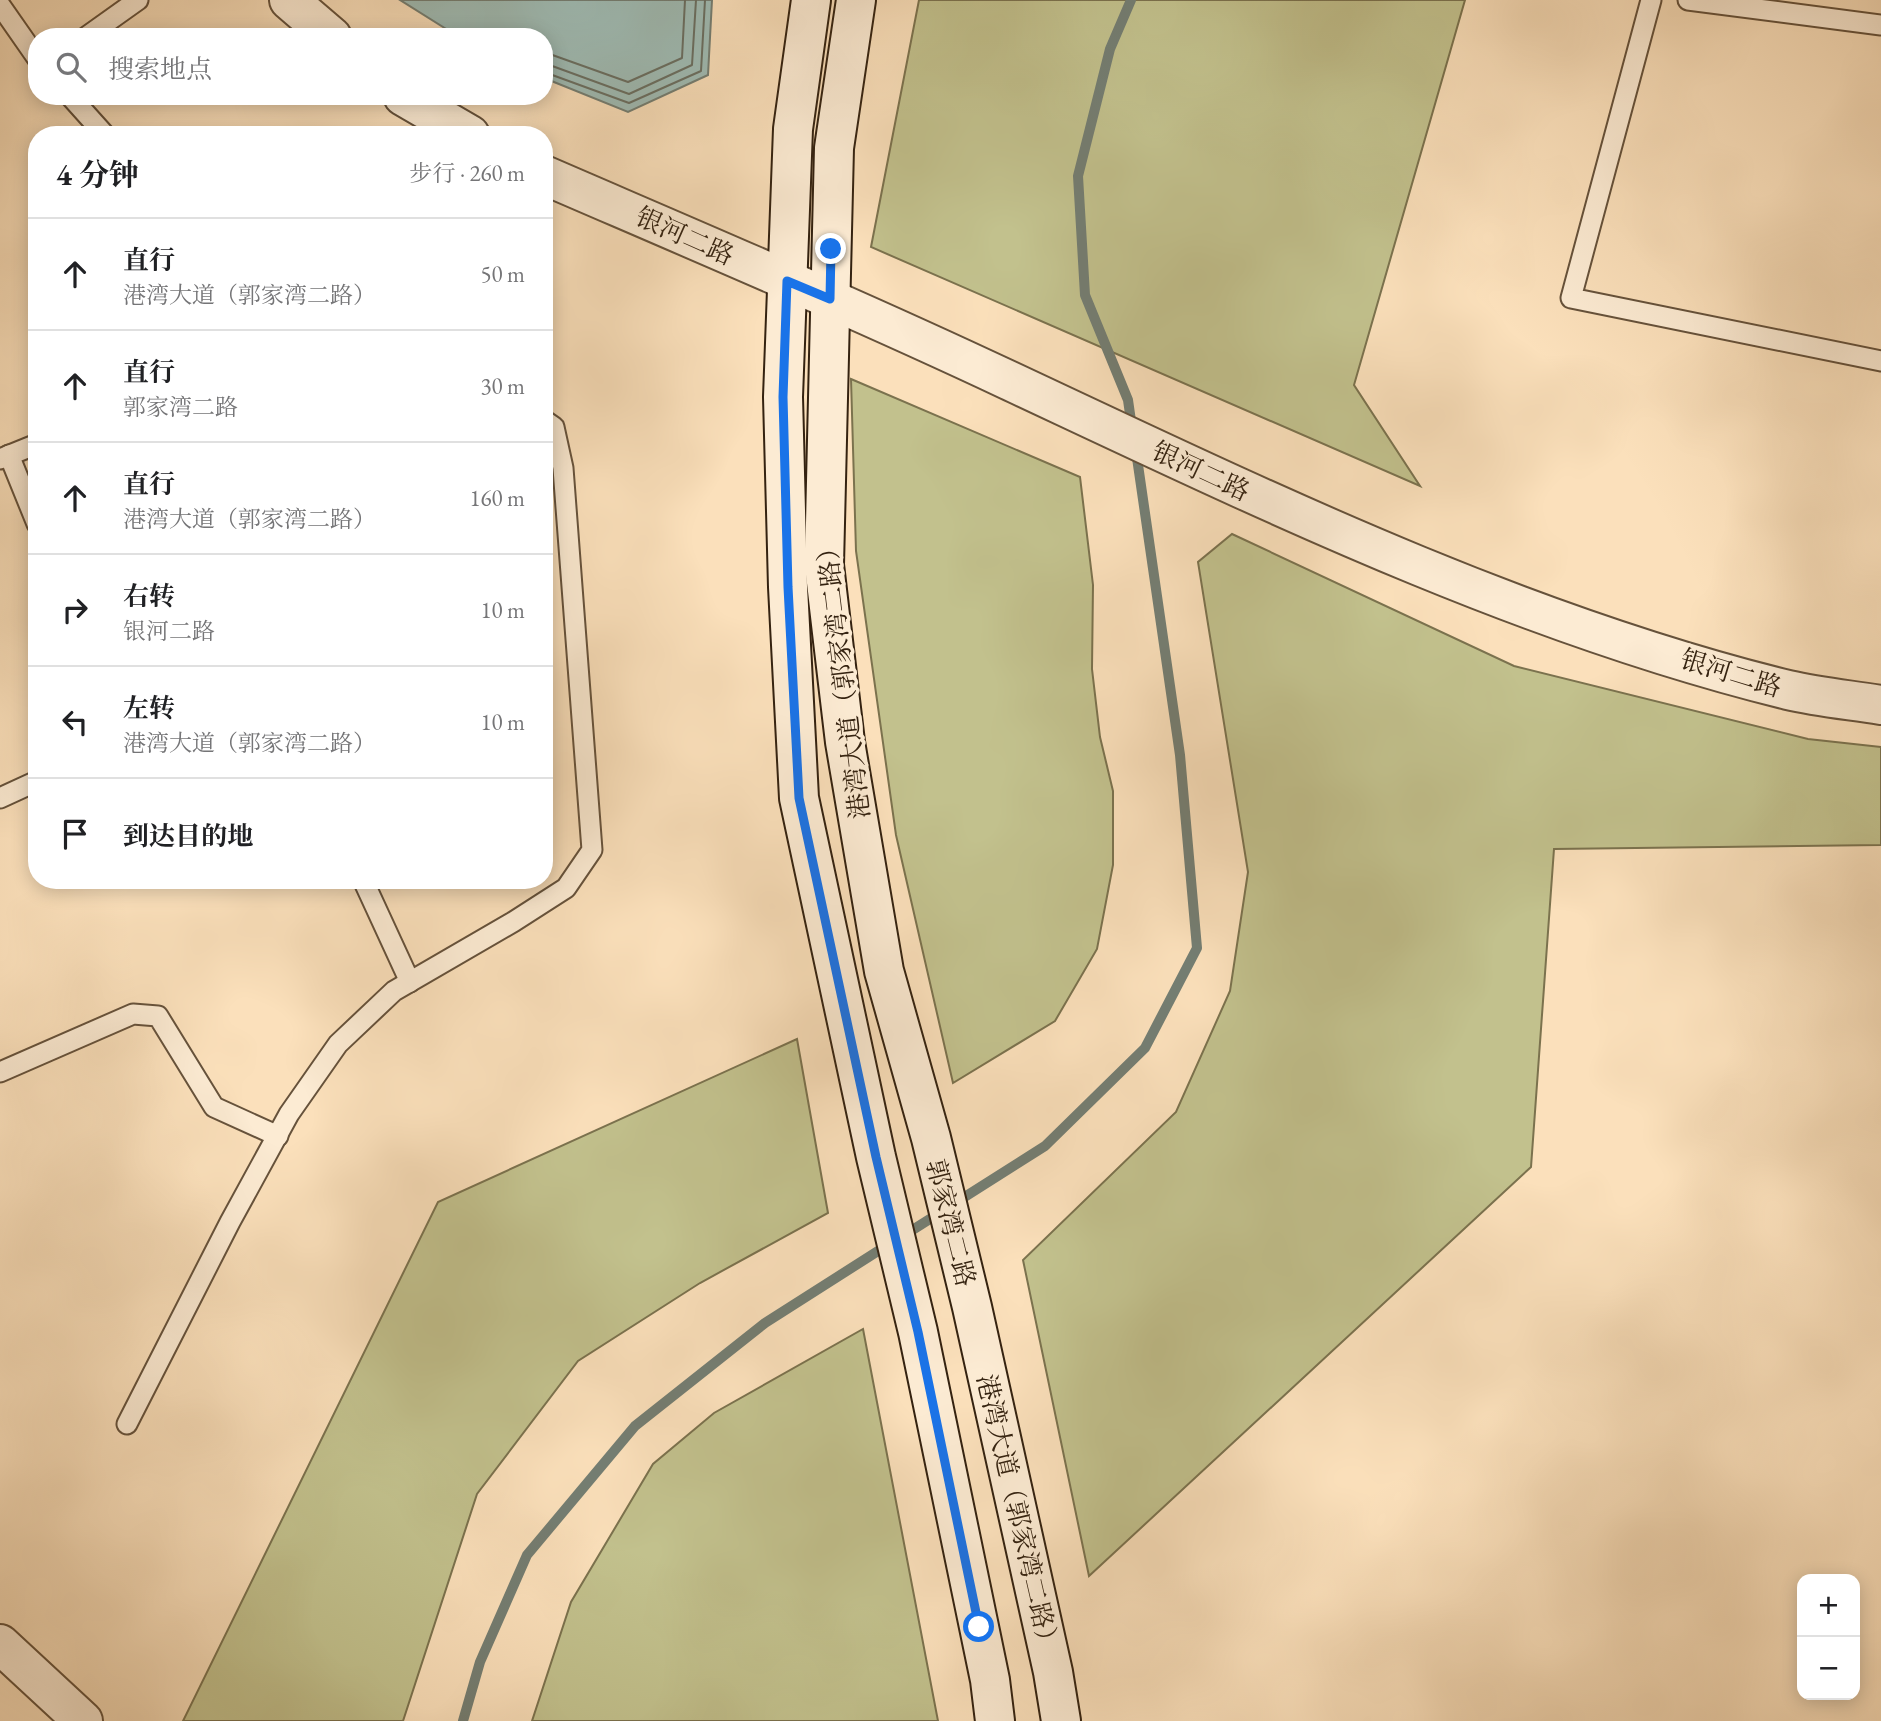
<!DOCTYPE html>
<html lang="zh">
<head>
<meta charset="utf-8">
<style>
	:root { --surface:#fff; --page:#f6f6f6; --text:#202124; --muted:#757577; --line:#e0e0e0 }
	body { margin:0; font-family:"EB Garamond","Noto Serif SC",serif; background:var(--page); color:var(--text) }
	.controls { position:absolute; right:21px; bottom:21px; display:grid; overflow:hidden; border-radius:14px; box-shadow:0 4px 18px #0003 }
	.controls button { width:63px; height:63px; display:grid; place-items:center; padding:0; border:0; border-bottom:2px solid var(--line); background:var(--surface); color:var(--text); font:35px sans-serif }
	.stop { position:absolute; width:21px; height:21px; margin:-16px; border:5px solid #1a73e8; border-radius:50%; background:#fff }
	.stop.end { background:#1a73e8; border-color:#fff; box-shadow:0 2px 7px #0008 }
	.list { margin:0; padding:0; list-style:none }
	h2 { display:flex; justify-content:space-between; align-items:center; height:91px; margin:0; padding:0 28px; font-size:30px }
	h2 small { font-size:23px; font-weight:400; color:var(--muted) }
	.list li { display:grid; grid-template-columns:46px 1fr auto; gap:21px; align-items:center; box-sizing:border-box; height:112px; padding:0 28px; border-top:2px solid var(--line) }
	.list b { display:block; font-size:26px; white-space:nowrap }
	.list p { margin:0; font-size:23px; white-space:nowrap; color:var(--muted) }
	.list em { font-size:23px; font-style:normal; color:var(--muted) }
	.icon { flex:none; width:38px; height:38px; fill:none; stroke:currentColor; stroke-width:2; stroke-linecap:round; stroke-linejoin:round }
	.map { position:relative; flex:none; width:1881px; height:1721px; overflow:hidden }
	.search { position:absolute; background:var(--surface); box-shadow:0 4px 18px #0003; left:28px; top:28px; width:525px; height:77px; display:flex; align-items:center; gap:18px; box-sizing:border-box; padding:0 24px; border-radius:28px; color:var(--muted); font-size:26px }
	.panel { position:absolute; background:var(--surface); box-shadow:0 4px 18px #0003; left:28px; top:126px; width:525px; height:763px; border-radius:28px }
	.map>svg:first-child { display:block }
	.green { fill:#c2c18d; stroke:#7b724e; stroke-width:2 }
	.water { fill:#9fbcb5; stroke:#747e73; stroke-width:2 }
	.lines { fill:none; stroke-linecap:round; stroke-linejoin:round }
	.shore { stroke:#6a6f62; stroke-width:2 }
	.stream { stroke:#747e73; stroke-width:10 }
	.service-casing { stroke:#66523b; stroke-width:23 }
	.tertiary-casing { stroke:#66523b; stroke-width:42 }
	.secondary-casing { stroke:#342210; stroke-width:42 }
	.service { stroke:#fcebd3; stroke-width:19 }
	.tertiary { stroke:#fcebd3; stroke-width:38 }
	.secondary { stroke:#fcebd3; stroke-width:38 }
	.route { stroke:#1a73e8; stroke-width:9 }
	.labels { text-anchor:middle; stroke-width:7; stroke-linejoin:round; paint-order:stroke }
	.street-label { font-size:26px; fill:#342210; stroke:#fcebd3 }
</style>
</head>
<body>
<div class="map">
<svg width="1881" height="1721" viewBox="0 0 1881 1721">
	<rect width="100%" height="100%" fill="#fbe0bb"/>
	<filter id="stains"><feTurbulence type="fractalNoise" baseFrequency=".00286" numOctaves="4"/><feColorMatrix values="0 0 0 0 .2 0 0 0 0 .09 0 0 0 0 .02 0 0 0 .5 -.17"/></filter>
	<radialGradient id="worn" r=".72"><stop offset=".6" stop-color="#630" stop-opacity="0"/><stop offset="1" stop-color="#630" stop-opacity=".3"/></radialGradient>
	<g class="green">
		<path d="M919,0H1465L1354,385L1420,486L871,247Z"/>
		<path d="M851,379L1080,477L1093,585L1092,669L1100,737L1113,791V865L1097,949L1055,1021L953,1083L896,835L856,551Z"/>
		<path d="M1232,534L1514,666L1808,739L1881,747V845L1554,849L1531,1167L1089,1576L1023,1260L1176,1112L1230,991L1248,872L1198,562Z"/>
		<path d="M797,1039L828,1213L700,1283L578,1361L477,1494L403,1721H183L438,1202Z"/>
		<path d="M863,1329L938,1721H532L571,1602L653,1464L714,1413Z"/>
	</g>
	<path class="water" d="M400,0H712L708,75L628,112L544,78V37H459Z"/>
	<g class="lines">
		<g class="shore">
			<path d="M544,52L628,82L682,58L685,0"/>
			<path d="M544,63L629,94L692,65L696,0"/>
			<path d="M544,72L629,103L701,71L705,0"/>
		</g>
		<g class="stream">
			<path d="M1131,0L1110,49L1078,176L1085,295L1128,400L1132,428"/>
			<path d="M903,1236L1045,1146L1145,1048L1197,948L1180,755L1136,451"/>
			<path d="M463,1721L480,1662L527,1555L635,1426L765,1323L889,1244"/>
		</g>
		<defs>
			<g id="service">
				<path d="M1651,0L1571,298L1881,361"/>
				<path d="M1688,0L1881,25"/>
				<path d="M0,5L37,58"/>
				<path d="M86,37L138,0"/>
				<path d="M70,96L105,135"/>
				<path d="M9,455L37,524"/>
				<path d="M0,459L37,444"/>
				<path d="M0,798L37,781"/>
				<path d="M363,880L410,982"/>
				<path d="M0,1072L133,1014L158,1016L214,1107L278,1136"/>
				<path d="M127,1424L230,1222L289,1114L338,1044L394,991L513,922L566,888L592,850L563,468L554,427L544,420"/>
			</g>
			<g id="tertiary">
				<path d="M289,0L332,37"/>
				<path d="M403,96L470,135"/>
				<path d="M544,175C699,242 855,308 1008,380C1260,498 1516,623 1788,690C1818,697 1850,700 1881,705"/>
				<path d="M0,1644L83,1721"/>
			</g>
			<g id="secondary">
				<path d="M811,0L793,129L783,397L788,587L799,798L876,1157L918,1332L990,1680L995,1721"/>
				<path d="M856,0L834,148L824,565L845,742L884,971L931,1138L972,1307L1053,1672L1061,1721"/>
			</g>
		</defs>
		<use href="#service" class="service-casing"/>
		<use href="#tertiary" class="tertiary-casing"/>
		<use href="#secondary" class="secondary-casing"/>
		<use href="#service" class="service"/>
		<use href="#tertiary" class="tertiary"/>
		<use href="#secondary" class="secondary"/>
	</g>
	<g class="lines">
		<path class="route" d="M831,249L830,299L787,281L783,397L788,587L799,798L876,1157L918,1332L979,1627"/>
	</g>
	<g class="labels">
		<g class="street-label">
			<text transform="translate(685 236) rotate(24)" y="9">银河二路</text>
			<text transform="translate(1201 471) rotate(25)" y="9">银河二路</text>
			<text transform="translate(1731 673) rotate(17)" y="9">银河二路</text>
			<text transform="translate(843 677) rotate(-97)" y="9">港湾大道（郭家湾二路）</text>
			<text transform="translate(951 1223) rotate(76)" y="9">郭家湾二路</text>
			<text transform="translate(1018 1514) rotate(77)" y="9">港湾大道（郭家湾二路）</text>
		</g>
	</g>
	<rect width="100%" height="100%" filter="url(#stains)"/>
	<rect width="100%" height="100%" fill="url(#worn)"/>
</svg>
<div class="controls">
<button>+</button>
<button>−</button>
</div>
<div class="stop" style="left:979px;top:1627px"></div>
<div class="stop end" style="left:831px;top:249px"></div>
<div class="search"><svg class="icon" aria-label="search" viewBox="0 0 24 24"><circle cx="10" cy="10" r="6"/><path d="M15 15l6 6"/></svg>搜索地点</div>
<section class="panel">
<h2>4 分钟<small>步行 · 260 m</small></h2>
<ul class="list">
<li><svg class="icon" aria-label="ahead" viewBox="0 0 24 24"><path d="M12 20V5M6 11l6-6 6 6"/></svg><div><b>直行</b><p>港湾大道（郭家湾二路）</p></div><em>50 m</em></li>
<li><svg class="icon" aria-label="ahead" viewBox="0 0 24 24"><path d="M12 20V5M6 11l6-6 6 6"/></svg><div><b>直行</b><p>郭家湾二路</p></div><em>30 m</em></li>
<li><svg class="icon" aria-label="ahead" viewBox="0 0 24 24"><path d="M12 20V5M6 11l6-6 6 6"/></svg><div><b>直行</b><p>港湾大道（郭家湾二路）</p></div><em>160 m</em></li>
<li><svg class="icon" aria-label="right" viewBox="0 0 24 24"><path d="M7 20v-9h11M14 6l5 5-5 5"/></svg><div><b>右转</b><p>银河二路</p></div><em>10 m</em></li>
<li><svg class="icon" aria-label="left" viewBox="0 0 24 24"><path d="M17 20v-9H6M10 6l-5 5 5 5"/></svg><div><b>左转</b><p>港湾大道（郭家湾二路）</p></div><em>10 m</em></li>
<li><svg class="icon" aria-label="arrive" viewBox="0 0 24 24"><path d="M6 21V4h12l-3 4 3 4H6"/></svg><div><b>到达目的地</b></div></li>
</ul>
</section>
</div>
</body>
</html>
